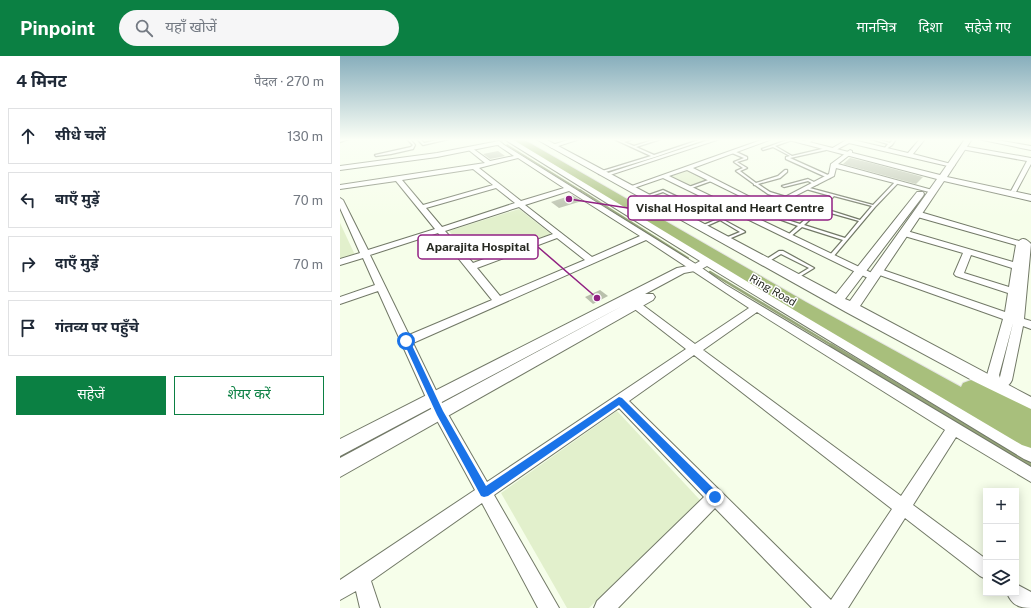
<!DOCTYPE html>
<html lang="hi">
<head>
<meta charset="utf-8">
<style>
	:root { --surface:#fff; --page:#f6f6f7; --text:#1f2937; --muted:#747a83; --line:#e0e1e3; --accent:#0b8043 }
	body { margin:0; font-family:"Public Sans","Noto Sans Devanagari",sans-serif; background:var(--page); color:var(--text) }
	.controls { position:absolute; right:12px; bottom:12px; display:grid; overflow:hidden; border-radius:0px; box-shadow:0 2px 10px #0003 }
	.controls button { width:36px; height:36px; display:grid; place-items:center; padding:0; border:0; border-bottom:1px solid var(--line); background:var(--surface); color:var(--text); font:20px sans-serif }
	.stop { position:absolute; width:12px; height:12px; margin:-9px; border:3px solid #1a73e8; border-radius:50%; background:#fff }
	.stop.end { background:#1a73e8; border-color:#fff; box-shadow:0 1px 4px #0008 }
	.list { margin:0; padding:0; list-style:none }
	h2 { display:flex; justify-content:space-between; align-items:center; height:52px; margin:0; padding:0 16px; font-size:17px }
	h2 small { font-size:13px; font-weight:400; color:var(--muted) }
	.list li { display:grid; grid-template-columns:26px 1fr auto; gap:12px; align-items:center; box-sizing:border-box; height:56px; margin:0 8px 8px; padding:0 8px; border:1px solid var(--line); border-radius:0px }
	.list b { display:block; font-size:15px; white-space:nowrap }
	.list em { font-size:13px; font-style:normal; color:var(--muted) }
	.actions { display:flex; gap:8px; padding:12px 16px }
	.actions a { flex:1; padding:9px 0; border:1px solid var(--accent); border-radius:0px; text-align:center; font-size:14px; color:var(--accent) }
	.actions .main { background:var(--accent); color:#fff }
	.icon { flex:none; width:22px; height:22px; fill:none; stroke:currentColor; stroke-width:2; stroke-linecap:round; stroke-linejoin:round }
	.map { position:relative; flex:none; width:691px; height:552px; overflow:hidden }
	header { display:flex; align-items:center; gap:24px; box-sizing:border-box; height:56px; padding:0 20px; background:var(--accent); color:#fff }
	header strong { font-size:19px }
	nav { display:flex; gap:22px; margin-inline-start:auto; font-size:14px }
	.search { width:280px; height:36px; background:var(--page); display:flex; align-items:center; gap:10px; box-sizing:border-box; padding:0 14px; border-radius:22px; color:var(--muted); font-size:15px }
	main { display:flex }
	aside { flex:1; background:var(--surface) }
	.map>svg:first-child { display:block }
	.green { fill:#e2f0cc }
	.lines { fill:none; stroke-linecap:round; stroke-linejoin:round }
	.stream-far4 { stroke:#96a57a; stroke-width:1.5 }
	.stream-far3 { stroke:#96a57a; stroke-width:2 }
	.stream-far2 { stroke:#96a57a; stroke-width:2.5 }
	.stream-far1 { stroke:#96a57a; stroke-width:3.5 }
	.stream { stroke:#96a57a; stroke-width:4.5 }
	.building { fill:#b9c0ac }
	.service-casing { stroke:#727967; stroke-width:2.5 }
	.minor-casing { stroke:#727967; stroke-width:2 }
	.tertiary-casing { stroke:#727967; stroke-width:2 }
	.trunk-casing { stroke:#e5e5e4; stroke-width:2 }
	.service { fill:#fff; fill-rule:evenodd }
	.minor { fill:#fff; fill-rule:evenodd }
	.tertiary { fill:#fff; fill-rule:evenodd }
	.trunk { fill:#a8bf7c; fill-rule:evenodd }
	.route { fill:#1a73e8 }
	.labels { text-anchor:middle; stroke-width:3; stroke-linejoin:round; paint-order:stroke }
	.street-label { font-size:11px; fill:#262921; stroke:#fff }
	.leader { fill:none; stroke:#912182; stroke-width:1.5 }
	.callout-dot { fill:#912182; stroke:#fff; stroke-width:1.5 }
	.callout { fill:#fff; stroke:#912182; stroke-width:1.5 }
	.callout-label { font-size:12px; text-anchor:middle; font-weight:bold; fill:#262921 }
</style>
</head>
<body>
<header>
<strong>Pinpoint</strong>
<div class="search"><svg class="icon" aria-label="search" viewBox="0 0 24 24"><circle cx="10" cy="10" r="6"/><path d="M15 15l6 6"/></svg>यहाँ खोजें</div>
<nav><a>मानचित्र</a><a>दिशा</a><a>सहेजे गए</a></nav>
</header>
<main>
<aside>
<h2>4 मिनट<small>पैदल · 270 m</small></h2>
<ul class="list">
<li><svg class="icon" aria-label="ahead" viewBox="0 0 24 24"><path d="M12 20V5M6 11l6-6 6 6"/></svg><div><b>सीधे चलें</b></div><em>130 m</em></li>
<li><svg class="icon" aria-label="left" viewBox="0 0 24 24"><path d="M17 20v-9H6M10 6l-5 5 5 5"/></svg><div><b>बाएँ मुड़ें</b></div><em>70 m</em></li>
<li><svg class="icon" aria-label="right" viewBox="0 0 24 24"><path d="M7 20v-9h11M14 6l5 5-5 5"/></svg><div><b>दाएँ मुड़ें</b></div><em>70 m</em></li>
<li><svg class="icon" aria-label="arrive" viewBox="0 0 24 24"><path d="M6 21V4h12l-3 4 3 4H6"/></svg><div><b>गंतव्य पर पहुँचे</b></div></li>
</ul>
<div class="actions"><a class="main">सहेजें</a><a>शेयर करें</a></div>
</aside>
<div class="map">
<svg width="691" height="552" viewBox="0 0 691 552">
	<rect width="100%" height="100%" fill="#f6feea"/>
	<g class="green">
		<path d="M349,114L367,124L348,130L329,121Z"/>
		<path d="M179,153L211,178L136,206L109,175Z"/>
		<path d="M0,167L15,199L0,204Z"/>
		<path d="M277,355L360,444L249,552H227L161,437Z"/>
	</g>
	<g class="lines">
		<g class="stream-far4">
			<path d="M159,83L162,85"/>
			<path d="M167,89L241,135"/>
		</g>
		<path class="stream-far3" d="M240,134L348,202"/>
		<path class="stream-far2" d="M370,216L493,290"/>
		<path class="stream-far1" d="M491,289L682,404"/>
		<path class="stream" d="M681,403L691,409"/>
	</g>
	<g class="building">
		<path d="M158,95L165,100L150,103L143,98Z"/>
		<path d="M510,102L531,107L583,121L576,128L503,108Z"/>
		<path d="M232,139L242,145L219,152L211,146Z"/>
		<path d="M260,234L268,240L253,248L245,241Z"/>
	</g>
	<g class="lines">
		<defs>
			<g id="service">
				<path d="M3,83H8L0,86V84Z"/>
				<path d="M67,83H70L75,89L73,93L51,98L36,100L35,99L71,91L73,89Z"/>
				<path d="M77,83H80L84,87L102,83H109L83,89Z"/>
				<path d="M274,83H278L282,85L288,83H293L284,86L294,90L316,83H321L296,91L314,99L362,83H367L315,101L259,118V116L311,100Z"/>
				<path d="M450,83L452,84L435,90L452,100L486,92V94L450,102L490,120V122H488L446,103V101L450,100L433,91L423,94L422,93Z"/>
				<path d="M531,83H536L550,87L553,83H556L552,89L545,94L544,93L548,88Z"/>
				<path d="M392,95H394L407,101V103L397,106L407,112L400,115L416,127L438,120L445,114H447V116L440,122L418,128L430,136L479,151L491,140L466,133V131L533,149L556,125L559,126L535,151L493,201H491L489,200L503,184L462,171L450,181H448V179L458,170L439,163L441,162L460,168L477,153L428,138L415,129H414V128L396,115L403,112L394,106L404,102L392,97ZM494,140L532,150L520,164L482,152ZM480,154L519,165L505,182L464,169Z"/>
				<path d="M371,123L374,124L349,133L346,132Z"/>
				<path d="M468,123L478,128L475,129L468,125L444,131L442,130Z"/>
				<path d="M323,134L342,143L322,151H321V149L337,143L323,136L305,142L303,141Z"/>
				<path d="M380,162L404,175L405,176L384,185L382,184L383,183L400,176L380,164L362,172L359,171Z"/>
				<path d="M439,195H443L474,212L456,223L454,222V221L469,212L441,198L426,207H422V206Z"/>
			</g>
			<g id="minor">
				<path d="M231,83H240L212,92L209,90Z"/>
				<path d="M372,83H380L267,120L262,119Z"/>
				<path d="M424,83H432L353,112L410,141V143H406L347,114L329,120L536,219L538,221L536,223H530L323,122L291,133L286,132Z"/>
				<path d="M468,83H475L466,88L461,87Z"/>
				<path d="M508,83H514L513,84L568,97L580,83H585L573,98L615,109L612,111L509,87L494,95L489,94Z"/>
				<path d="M638,83H651L691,90V94Z"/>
				<path d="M161,87L359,210L386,229L691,411V426L616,381L573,449L646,503V523L640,520L565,462L508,552H472L375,452L278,552H254L257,545L364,441L279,352L154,439L219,552H198L142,447L31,525L40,552H20L16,535L0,544V524L135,434L93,357L38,235L0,248V241L35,229L23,202L0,209V203L20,197L0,152V142L3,144L28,194L95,173L56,125L0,133V129L145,107L130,95L129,94L132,92L150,105L174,100L159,90V88ZM178,102L224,132L181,145L139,112ZM133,113L153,129L83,149L62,124ZM156,132L175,147L102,171L86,152ZM229,135L300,180L252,201L185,149ZM179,151L213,178L133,207L105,175ZM98,177L152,244L69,279L30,199ZM217,182L245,204L160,240L137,212ZM306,184L409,252L355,288L300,247H292L291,249L292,251L346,293L147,426L105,353L73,287ZM417,256L605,374L561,440L363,294ZM354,299L552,453L491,544L289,345Z"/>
				<path d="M623,90L691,102V108L676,136L671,135L687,105L621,93L620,92Z"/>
				<path d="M510,94L512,95V97L498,108L596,135L593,137L496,112L494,120L447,144H443V142L489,118L491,108Z"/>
				<path d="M574,156H580L679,185C684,181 687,184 691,188L684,263L691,265V273L683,270L672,324C669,331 659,337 652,335L647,319L663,263L534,217L532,215L537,212L540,213L665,256L668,237L616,220L614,218L623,197L561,179L560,177L564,175H567L673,206L676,189L574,160ZM631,199L672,212L669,231L624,217ZM673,267L660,321V322L659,319Z"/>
				<path d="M676,528L691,536V552C679,552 672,549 667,537H676Z"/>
			</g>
			<g id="tertiary">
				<path d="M164,83H172L467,260L691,387V406L684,403L367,210L360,214L344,217L305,238H313L315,241L313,244L0,421V402L286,248L0,400V383L337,212L353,209L360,205Z"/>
				<path d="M196,83H205L496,238L577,136H583L584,138L583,140L505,243L510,245L597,123L445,83H457L600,119L625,83H632L607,121L691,139V145L604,125L520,250L691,341V356L506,256Z"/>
				<path d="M159,85L163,88V90L157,89L97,101L0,114V110L97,97Z"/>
			</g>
			<path id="trunk" d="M172,83H183L466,246L621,331L623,327L631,324L691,353V392L682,389L454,254Z"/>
		</defs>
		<use href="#service" class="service-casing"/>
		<use href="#minor" class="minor-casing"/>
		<use href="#tertiary" class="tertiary-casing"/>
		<use href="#trunk" class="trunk-casing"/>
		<use href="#service" class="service"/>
		<use href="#minor" class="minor"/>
		<use href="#tertiary" class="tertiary"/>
		<use href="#trunk" class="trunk"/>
	</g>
	<linearGradient id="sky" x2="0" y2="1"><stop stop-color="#87aebc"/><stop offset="0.52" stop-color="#fbfff6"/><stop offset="1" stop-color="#fbfff6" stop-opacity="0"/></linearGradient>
	<rect width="691" height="161" fill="url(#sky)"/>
	<path class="route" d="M66,283L70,285L103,355L146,430L279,341L282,342L379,438L380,441L379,445L375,446L372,445L279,349L148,440L144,441L141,440L97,359L63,285Z"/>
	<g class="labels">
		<g class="street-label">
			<text transform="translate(433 234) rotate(30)" y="4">Ring Road</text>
		</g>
	</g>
	<path class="leader" d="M229 143L288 152M257 242L198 191"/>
	<g class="callout-dot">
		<circle cx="229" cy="143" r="4"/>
		<circle cx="257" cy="242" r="4"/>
	</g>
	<g class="callout">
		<rect x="288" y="140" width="204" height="24" rx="4"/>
		<rect x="78" y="179" width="120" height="24" rx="4"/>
	</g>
	<g class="callout-label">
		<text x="390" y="156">Vishal Hospital and Heart Centre</text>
		<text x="138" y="195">Aparajita Hospital</text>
	</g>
</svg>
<div class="controls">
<button>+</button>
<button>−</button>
<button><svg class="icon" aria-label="layers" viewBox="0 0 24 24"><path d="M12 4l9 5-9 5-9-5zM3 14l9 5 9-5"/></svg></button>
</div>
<div class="stop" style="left:66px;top:285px"></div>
<div class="stop end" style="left:375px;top:441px"></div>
</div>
</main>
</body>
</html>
